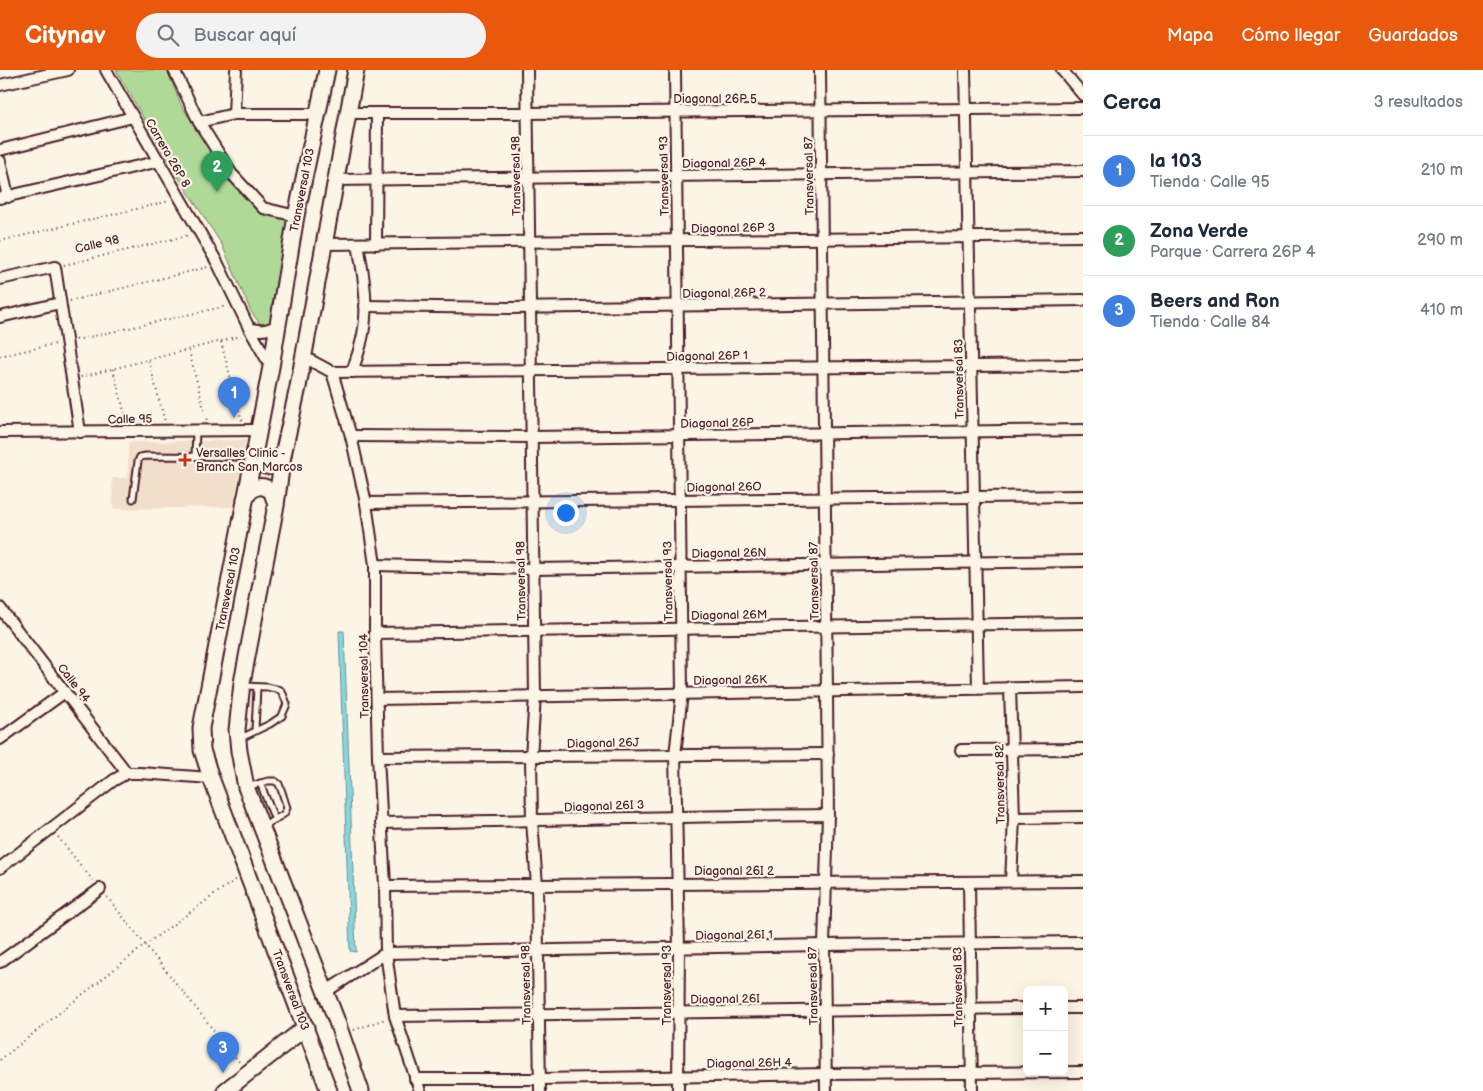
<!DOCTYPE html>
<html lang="es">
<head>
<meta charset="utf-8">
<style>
	:root { --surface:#fff; --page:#f2f2f3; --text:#1f2937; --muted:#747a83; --line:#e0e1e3; --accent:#ea580c }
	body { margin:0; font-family:"Balsamiq Sans",sans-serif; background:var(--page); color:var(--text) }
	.controls { position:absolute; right:15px; bottom:15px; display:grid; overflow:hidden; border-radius:8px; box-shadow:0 5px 20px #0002 }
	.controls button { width:45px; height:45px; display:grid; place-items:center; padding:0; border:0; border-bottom:1px solid var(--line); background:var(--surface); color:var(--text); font:25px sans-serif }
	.you { position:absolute; left:565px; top:442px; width:18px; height:18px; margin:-12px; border:4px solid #fff; border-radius:50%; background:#1a73e8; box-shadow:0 0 0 8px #1a73e833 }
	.badge { display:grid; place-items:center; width:32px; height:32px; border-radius:50%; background:var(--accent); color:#fff; font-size:16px; font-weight:700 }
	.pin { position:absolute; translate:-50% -41px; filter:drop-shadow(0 1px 2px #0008) }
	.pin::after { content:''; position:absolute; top:26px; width:18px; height:15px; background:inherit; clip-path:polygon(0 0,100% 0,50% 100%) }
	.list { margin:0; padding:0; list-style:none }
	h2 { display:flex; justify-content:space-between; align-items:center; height:65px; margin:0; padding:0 20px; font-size:21px }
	h2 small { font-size:16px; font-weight:400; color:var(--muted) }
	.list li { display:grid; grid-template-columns:32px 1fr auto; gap:15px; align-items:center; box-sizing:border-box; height:70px; padding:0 20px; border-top:1px solid var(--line) }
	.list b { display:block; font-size:19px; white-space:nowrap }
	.list p { margin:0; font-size:16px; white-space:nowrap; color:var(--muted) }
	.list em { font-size:16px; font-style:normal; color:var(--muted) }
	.icon { flex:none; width:28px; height:28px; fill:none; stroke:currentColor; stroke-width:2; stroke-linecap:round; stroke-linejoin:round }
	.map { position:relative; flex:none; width:1083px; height:1021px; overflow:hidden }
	header { display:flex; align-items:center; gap:30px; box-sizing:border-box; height:70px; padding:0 25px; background:var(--accent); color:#fff }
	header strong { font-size:24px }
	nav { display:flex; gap:28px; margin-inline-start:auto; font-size:18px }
	.search { width:350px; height:45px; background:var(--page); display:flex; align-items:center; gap:12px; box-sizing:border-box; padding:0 18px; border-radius:28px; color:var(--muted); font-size:19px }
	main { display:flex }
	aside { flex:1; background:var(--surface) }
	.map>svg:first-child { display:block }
	.built { fill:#f2dfcb }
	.green { fill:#afd996; stroke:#7c7c60 }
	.water { fill:#86d7de; stroke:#6e8d96 }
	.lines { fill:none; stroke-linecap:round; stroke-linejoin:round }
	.lane-casing { stroke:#4a1f2b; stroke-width:9 }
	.street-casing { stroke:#4a1f2b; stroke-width:14 }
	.secondary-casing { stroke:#4a1f2b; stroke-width:19 }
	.path { stroke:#4a1f2b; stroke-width:2; stroke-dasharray:1 4; stroke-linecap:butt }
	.lane { stroke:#fcf5e5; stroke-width:5 }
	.street { stroke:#fcf5e5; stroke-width:10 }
	.secondary { stroke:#fcf5e5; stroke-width:15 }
	.poi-dot { fill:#c8321e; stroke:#fcf5e5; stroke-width:2 }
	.labels { text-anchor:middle; stroke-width:4.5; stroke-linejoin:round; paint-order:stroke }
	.street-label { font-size:12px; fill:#4a1f2b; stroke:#fcf5e5 }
	.poi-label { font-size:12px; fill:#4a1f2b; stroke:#fcf5e5; text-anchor:start }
</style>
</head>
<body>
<header>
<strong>Citynav</strong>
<div class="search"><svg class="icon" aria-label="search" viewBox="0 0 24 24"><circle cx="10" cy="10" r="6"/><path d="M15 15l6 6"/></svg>Buscar aquí</div>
<nav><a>Mapa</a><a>Cómo llegar</a><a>Guardados</a></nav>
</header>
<main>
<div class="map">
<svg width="1083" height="1021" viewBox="0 0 1083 1021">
	<rect width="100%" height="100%" fill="#fcf5e5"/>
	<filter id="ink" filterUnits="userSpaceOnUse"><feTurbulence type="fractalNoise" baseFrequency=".02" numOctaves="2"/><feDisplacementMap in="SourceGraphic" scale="10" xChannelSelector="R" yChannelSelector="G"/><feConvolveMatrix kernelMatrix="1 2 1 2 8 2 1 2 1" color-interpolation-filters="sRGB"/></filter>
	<g filter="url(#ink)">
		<path class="built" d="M246,370L233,437L113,439L112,408H128V372Z"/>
		<path class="green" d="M116,0H167L181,35L229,106L262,139L294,147L277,250L261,255L251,242L222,175L170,94Z"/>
		<path class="water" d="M339,561H344L356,882L350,881Z"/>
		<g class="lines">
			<defs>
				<g id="lane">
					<path d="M195,386L196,361"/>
					<path d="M133,429L138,391L140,387L146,386L251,387"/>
					<path d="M255,661L257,617"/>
					<path d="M241,668L270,654L282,646L287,634L283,624L280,620L267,617L245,616"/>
					<path d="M260,713L275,750"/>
					<path d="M247,717L268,711H275L279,714L282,722L287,738L284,744L262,757"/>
				</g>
				<g id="street">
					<path d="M106,0L218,194L249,258L271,297"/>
					<path d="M174,0L199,52L231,103L263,138L296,146"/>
					<path d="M527,0L535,626L531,687L532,751L537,815L540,1021"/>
					<path d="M675,0L682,623L675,685L679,878L678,1021"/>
					<path d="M820,0L827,621L828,745L824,875L826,1021"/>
					<path d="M965,0L978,618"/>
					<path d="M1062,0L1083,25"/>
					<path d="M0,15L68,0"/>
					<path d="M348,43H527L1083,38"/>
					<path d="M234,44L236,0"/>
					<path d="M199,52L234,44H317"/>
					<path d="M0,80L133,47"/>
					<path d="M0,91L8,127"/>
					<path d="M335,110L1083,101"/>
					<path d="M0,128L160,91"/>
					<path d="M324,174L1083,166"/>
					<path d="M376,174L377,43"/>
					<path d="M0,209L55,197L80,362"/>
					<path d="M365,236L509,238L1083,230"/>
					<path d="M0,247L60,233"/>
					<path d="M249,258C261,262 270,261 279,253"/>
					<path d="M304,287L332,302L351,366L366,433L375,495V563L378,687L385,816L386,883L395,946L420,1021"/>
					<path d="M332,302L1083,295"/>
					<path d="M352,302C358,284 364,267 365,248C367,223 362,198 358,174"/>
					<path d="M0,362L259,360"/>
					<path d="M351,366L532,367L1083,360"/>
					<path d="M366,433L1083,426"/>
					<path d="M375,495L533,499L1083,491"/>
					<path d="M0,538L127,703"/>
					<path d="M375,563L1083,553"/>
					<path d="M1010,617L1014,748L1011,811"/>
					<path d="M377,629L1083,617"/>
					<path d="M0,669L65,622"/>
					<path d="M961,680L1083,679"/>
					<path d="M378,687L828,684"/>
					<path d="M1014,748L1083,747"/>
					<path d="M381,753C530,751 679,746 828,745"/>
					<path d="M0,798L114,710L127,703H140L211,708"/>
					<path d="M969,812L972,1021"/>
					<path d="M385,816L1083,811"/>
					<path d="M0,892L100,819"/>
					<path d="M325,922L386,883L824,875L1083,872"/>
					<path d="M1064,938H1083"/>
					<path d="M395,946L1027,938"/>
					<path d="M415,1009H540L827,1004L1083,1002"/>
				</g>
				<g id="secondary">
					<path id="s1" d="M327,0L296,146L271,297L201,658L202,680L211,708L329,1021"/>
					<path d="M356,0L298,317L283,385L276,435L242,613L237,660L239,681L246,717L336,949L361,1021"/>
					<path d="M254,386C262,400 276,400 283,385"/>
					<path d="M245,429C251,417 262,412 272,422L276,435"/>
					<path d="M225,1021L306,957"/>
				</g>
			</defs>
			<use href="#lane" class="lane-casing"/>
			<use href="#street" class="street-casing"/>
			<use href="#secondary" class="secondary-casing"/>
			<g class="path">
				<path d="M0,171L170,131"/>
				<path d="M64,195L190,165"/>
				<path d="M70,231L208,197"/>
				<path d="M76,270L227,236"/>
				<path d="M221,272L242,351"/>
				<path d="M189,281L207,351"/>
				<path d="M0,286L56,274"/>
				<path d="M149,291L165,352"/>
				<path d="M113,299L127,352"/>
				<path d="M81,307L241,266"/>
				<path d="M58,767L94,812"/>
				<path d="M107,827L240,993"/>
				<path d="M354,960L385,949"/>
				<path d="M0,990L145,875L236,809"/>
			</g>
			<use href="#lane" class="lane"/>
			<use href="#street" class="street"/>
			<use href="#secondary" class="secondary"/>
		</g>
	</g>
	<path class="poi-dot" d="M182.5 382.5h5v5h5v5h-5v5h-5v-5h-5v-5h5z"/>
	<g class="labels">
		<g class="street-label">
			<text x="715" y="33">Diagonal 26P 5</text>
			<text transform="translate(168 83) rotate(60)" y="4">Carrera 26P 8</text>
			<text transform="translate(724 93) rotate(-1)" y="4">Diagonal 26P 4</text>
			<text transform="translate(516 106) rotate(-91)" y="4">Transversal 98</text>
			<text transform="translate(664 106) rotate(-91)" y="4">Transversal 93</text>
			<text transform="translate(809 106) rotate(-91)" y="4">Transversal 87</text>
			<text transform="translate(302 120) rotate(-79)" y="4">Transversal 103</text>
			<text transform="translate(733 158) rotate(-1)" y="4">Diagonal 26P 3</text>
			<text transform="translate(97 174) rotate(-13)" y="4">Calle 98</text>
			<text transform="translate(724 223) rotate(-1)" y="4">Diagonal 26P 2</text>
			<text transform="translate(707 286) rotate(-1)" y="4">Diagonal 26P 1</text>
			<text transform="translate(959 309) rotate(-91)" y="4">Transversal 83</text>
			<text transform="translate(130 349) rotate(-1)" y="4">Calle 95</text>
			<text transform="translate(717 353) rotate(-1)" y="4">Diagonal 26P</text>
			<text transform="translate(724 417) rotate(-1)" y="4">Diagonal 26O</text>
			<text transform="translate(729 483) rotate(-1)" y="4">Diagonal 26N</text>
			<text transform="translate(521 511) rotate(-91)" y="4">Transversal 98</text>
			<text transform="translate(668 511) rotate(-91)" y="4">Transversal 93</text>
			<text transform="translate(814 511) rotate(-91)" y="4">Transversal 87</text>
			<text transform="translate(228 519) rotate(-79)" y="4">Transversal 103</text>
			<text transform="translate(729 545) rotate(-1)" y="4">Diagonal 26M</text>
			<text transform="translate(364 606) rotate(-91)" y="4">Transversal 104</text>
			<text transform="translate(730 610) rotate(-1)" y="4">Diagonal 26K</text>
			<text transform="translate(74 613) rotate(52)" y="4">Calle 94</text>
			<text transform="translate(603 673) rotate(-1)" y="4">Diagonal 26J</text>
			<text transform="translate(1000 714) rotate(-91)" y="4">Transversal 82</text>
			<text transform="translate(604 736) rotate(-2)" y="4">Diagonal 26I 3</text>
			<text x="734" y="805">Diagonal 26I 2</text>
			<text transform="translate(734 865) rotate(-1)" y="4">Diagonal 26I 1</text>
			<text transform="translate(526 915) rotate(-91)" y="4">Transversal 98</text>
			<text transform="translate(667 915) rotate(-90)" y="4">Transversal 93</text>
			<text transform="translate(813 916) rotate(-91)" y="4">Transversal 87</text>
			<text transform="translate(958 917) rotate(-91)" y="4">Transversal 83</text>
			<text dy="4" stroke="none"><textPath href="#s1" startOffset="948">Transversal 103</textPath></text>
			<text transform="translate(725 929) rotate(-1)" y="4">Diagonal 26I</text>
			<text transform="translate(749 993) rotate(-1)" y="4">Diagonal 26H 4</text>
		</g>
		<g class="poi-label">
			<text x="196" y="387">Versalles Clinic -<tspan x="196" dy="14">Branch San Marcos</tspan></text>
		</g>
	</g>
</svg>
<div class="controls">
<button>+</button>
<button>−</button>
</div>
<div class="you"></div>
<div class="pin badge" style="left:234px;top:348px;background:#3f7fe0">1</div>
<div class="pin badge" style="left:217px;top:122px;background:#2e9e5b">2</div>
<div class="pin badge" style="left:223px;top:1003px;background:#3f7fe0">3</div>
</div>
<aside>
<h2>Cerca<small>3 resultados</small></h2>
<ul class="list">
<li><span class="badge" style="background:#3f7fe0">1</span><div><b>la 103</b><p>Tienda · Calle 95</p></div><em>210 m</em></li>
<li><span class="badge" style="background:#2e9e5b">2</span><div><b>Zona Verde</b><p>Parque · Carrera 26P 4</p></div><em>290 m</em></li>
<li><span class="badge" style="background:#3f7fe0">3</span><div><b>Beers and Ron</b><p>Tienda · Calle 84</p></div><em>410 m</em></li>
</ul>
</aside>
</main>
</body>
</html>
